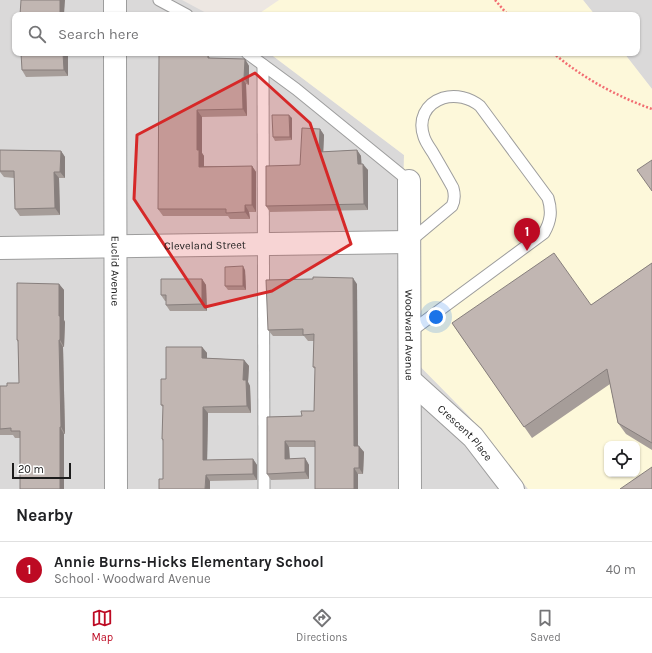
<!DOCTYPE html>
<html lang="en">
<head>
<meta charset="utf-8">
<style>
	:root { --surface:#fff; --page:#f6f6f6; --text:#202124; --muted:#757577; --line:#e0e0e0; --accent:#bd0a23 }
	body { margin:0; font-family:Karla,sans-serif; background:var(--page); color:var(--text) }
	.controls { position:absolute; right:12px; bottom:12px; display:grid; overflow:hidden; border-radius:8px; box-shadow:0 1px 3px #0004 }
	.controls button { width:36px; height:36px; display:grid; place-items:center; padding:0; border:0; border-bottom:1px solid var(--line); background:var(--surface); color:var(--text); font:20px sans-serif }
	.scale { position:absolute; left:12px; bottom:10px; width:59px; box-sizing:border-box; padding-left:4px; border:2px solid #1c1c1c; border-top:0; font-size:11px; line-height:14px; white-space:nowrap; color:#1c1c1c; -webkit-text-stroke:3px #fff; paint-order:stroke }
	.you { position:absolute; left:436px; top:317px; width:14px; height:14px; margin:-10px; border:3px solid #fff; border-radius:50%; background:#1a73e8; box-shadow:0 0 0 6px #1a73e833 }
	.badge { display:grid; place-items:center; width:26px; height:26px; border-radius:50%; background:var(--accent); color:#fff; font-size:13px; font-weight:700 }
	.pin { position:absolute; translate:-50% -33px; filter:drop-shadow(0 1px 2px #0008) }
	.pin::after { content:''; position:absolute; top:21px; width:14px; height:12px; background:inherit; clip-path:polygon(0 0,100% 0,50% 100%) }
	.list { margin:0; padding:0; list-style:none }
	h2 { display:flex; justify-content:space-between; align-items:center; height:52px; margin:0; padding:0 16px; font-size:17px }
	h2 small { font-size:13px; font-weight:400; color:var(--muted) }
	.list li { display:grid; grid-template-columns:26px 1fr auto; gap:12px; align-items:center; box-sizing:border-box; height:56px; padding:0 16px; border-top:1px solid var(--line) }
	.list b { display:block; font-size:15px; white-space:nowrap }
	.list p { margin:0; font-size:13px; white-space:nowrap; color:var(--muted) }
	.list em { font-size:13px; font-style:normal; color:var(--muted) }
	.icon { flex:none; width:22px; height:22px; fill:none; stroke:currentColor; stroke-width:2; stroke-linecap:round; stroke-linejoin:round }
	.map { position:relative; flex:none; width:652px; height:489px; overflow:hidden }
	.search { position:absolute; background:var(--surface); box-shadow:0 1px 3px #0004; left:12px; right:12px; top:12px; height:44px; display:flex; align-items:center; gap:10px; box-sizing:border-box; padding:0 14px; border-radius:8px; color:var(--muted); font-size:15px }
	.sheet { height:108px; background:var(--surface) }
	nav { display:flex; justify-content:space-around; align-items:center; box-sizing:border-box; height:56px; border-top:1px solid var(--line); background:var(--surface); font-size:11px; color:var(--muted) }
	nav a { display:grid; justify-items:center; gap:2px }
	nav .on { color:var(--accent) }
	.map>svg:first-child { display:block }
	.residential { fill:#dad9d9 }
	.education { fill:#fdf8da; fill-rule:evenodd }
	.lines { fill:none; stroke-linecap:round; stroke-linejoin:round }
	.service-casing { stroke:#9d9d9d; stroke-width:13 }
	.minor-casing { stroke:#9d9d9d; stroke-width:24 }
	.path { stroke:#f26d72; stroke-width:2.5; stroke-dasharray:2 2; stroke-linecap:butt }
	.service { stroke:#fff; stroke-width:11 }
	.minor { stroke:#fff; stroke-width:22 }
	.wall { fill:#a69d99 }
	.shaded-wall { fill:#877f7d }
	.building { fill:#c1b6b2; stroke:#877f7d }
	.marked { fill:#d62828; fill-opacity:0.2; stroke:#d62828; stroke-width:3; stroke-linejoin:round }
	.labels { text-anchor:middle; stroke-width:3; stroke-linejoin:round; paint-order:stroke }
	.street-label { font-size:11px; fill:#1c1c1c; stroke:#fff }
</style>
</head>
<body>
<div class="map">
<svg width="652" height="489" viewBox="0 0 652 489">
	<rect width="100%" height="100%" fill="#ede7e2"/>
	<g class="residential">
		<path d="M0,0H182L210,15H15V53H269L404,155L400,346L469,416L528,489H0Z"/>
		<path d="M583,0H652V89L624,53H637V15H595Z"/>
	</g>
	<g class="education">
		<path d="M279,0H583L595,15H257Z"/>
		<path d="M269,53H624L652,89V489H528L469,416L400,346L404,155ZM607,444H637V474H607Z"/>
	</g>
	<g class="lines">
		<defs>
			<g id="service">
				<path d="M159,0L187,15"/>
				<path d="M247,53L296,89L409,181"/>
				<path d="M263,65L264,489"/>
				<path d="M409,242L452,206C455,200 455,195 453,188C447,177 440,165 433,153C430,148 426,143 424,137C418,120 425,104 443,98C456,94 470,98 480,106L548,198C552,211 551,221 544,233L410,332"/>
			</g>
			<g id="minor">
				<path d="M115,15V0"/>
				<path id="s1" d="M115,53L116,489"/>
				<path id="s2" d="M409,181L410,489"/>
				<path id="s3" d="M0,248L409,242"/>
				<path id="s4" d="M411,381L473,437L513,489"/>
			</g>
		</defs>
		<use href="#service" class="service-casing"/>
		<use href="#minor" class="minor-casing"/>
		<g class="path">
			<path d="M495,0L508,15"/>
			<path d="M553,53C583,78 616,96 652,109"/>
		</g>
		<use href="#service" class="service"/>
		<use href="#minor" class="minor"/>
	</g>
	<g class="wall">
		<path d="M201,53V55H208L210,58L245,59L249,66V85L246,84L247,116L202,117V153L204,156V166H252L256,172V212H249L250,219H230L228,216H163L158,209Z"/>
		<path d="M68,56V76L26,77L22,70Z"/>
		<path d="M292,118V140L275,141L273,137Z"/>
		<path d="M320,129L324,135L323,152L357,150L361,156V164L368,170V210L270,212L266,206L300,165Z"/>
		<path d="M0,150L61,151L65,157V178H59L60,215L20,216L15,209L14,178L4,177L0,172Z"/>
		<path d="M652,263V450L626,434L618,423L610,384L532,438L452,323L591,305Z"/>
		<path d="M245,270L246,290H228L225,286Z"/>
		<path d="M202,279L206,285L207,311H170L166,305V301H165L161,295Z"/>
		<path d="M59,284L64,290V320L65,322L64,347H63L65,434H64V489H20V438H15L13,435H0V386H7L19,383L18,342L17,340Z"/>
		<path d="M357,284L358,446L364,452L363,474H358L315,447H289L290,459L305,458L309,465V479L271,480L267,474V417L302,416L314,411L315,369L313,367L314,341H308L304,336H273L268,330Z"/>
		<path d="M202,347L207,353V358L244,360L249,366L248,382L250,386L251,413H208L207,460L253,459L257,465V480L210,481L163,479V441L162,439L163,407L161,405Z"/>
	</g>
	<g class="shaded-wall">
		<path d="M60,0H65L64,15H60Z"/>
		<path d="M61,53H65L68,56V76L64,70Z"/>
		<path d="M196,53H201V61L196,55Z"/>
		<path d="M245,59L249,66V85L244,78Z"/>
		<path d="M242,78L246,84L247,116L243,109Z"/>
		<path d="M197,110L202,117V153L204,156V173L199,167L197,150Z"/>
		<path d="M289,115L292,118V140L290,137Z"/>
		<path d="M320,129L324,135L323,158L319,152Z"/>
		<path d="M357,150L361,156L362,170L358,164Z"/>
		<path d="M61,151L65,157V178L60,172Z"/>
		<path d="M363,164L368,170V210L364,204Z"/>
		<path d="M252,166L256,172V212L252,205Z"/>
		<path d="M54,172L59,178L60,215L55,208Z"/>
		<path d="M245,205L249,212L250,219L245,212Z"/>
		<path d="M243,266L245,270L246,290L243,286Z"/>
		<path d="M353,278L357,284L358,452L354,446Z"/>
		<path d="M202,279L206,285L207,311L202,304Z"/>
		<path d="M59,284L64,290V320L65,322L64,347L60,340L59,316Z"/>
		<path d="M59,340L63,347L65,434L61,427Z"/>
		<path d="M202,347L207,353V364L202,358Z"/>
		<path d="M244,360L249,366L248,382L250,386L251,413L247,406L243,380Z"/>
		<path d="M203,407L208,413L207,466L203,460Z"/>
		<path d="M60,427L64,434V489H60Z"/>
		<path d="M285,441L289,447L290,465L285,459Z"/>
		<path d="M359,446L364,452L363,474L359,468Z"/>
		<path d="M305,458L309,465V479L305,472Z"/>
		<path d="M253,459L257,465V480L253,474Z"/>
		<path d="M354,468L358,474V489H354Z"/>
		<path d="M206,475L210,481V489H205Z"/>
	</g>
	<g class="building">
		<path d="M21,0H60V15H20Z"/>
		<path d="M21,53H63L64,70H22Z"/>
		<path d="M159,53H196V55H208V58L245,59L244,78H242L243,109L197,110V150H199V167L252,166V205H245V212L226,213V209H158Z"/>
		<path d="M272,115H289L290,137H273Z"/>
		<path d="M302,128L320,129L319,152L357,150L358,164H363L364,204L266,206V166L300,165Z"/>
		<path d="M0,150L61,151L60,172H54L55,208L15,209L14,171H0Z"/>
		<path d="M652,160V191L637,170Z"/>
		<path d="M554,253L591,305L652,263V443L618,423L607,369L524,427L452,323Z"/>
		<path d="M243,266V286H225V267Z"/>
		<path d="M313,277L353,278L354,446H359V468H354V489H315V441H285V459L305,458V472L267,474V417L302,416L301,411H314L315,367H313L314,334L303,335V329L268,330L266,280L313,279Z"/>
		<path d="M161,279H202V304L166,305V295H161Z"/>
		<path d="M17,283L59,284V316H60V340H59L61,427H60V489H20V431H11V428L0,429V386H7V383H19L18,340H17Z"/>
		<path d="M166,347H202V358L244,360L243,380H246L247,406L203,407V460L253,459V474L206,475L205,489H159V479H163V439H162L163,405H161V379H166Z"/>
		<path d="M652,467V489H620Z"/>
	</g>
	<path class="marked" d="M255,73L310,123L351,244L272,291L205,307L134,199L137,135Z"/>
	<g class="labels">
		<g class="street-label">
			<text dy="4" stroke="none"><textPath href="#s3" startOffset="205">Cleveland Street</textPath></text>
			<text dy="4" stroke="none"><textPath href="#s1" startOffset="218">Euclid Avenue</textPath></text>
			<text dy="4" stroke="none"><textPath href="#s2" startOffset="154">Woodward Avenue</textPath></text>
			<text dy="4" stroke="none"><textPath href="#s4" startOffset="75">Crescent Place</textPath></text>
		</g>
	</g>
</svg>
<div class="controls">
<button><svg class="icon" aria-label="locate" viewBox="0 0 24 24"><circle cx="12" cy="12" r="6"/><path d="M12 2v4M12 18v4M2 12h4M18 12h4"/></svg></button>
</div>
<div class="scale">20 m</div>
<div class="you"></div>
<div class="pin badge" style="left:527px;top:251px">1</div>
<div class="search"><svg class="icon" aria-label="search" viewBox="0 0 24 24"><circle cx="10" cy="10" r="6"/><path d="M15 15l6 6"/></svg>Search here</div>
</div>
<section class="sheet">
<h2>Nearby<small></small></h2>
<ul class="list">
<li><span class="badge">1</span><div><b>Annie Burns-Hicks Elementary School</b><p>School · Woodward Avenue</p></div><em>40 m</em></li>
</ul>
</section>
<nav>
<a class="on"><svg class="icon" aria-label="map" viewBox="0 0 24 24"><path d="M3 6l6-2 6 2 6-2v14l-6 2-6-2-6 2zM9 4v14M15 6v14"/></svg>Map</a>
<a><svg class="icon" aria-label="directions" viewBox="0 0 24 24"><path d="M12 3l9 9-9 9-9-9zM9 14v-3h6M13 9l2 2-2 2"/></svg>Directions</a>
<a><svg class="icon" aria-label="saved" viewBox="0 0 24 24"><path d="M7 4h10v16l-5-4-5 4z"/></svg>Saved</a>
</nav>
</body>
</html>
